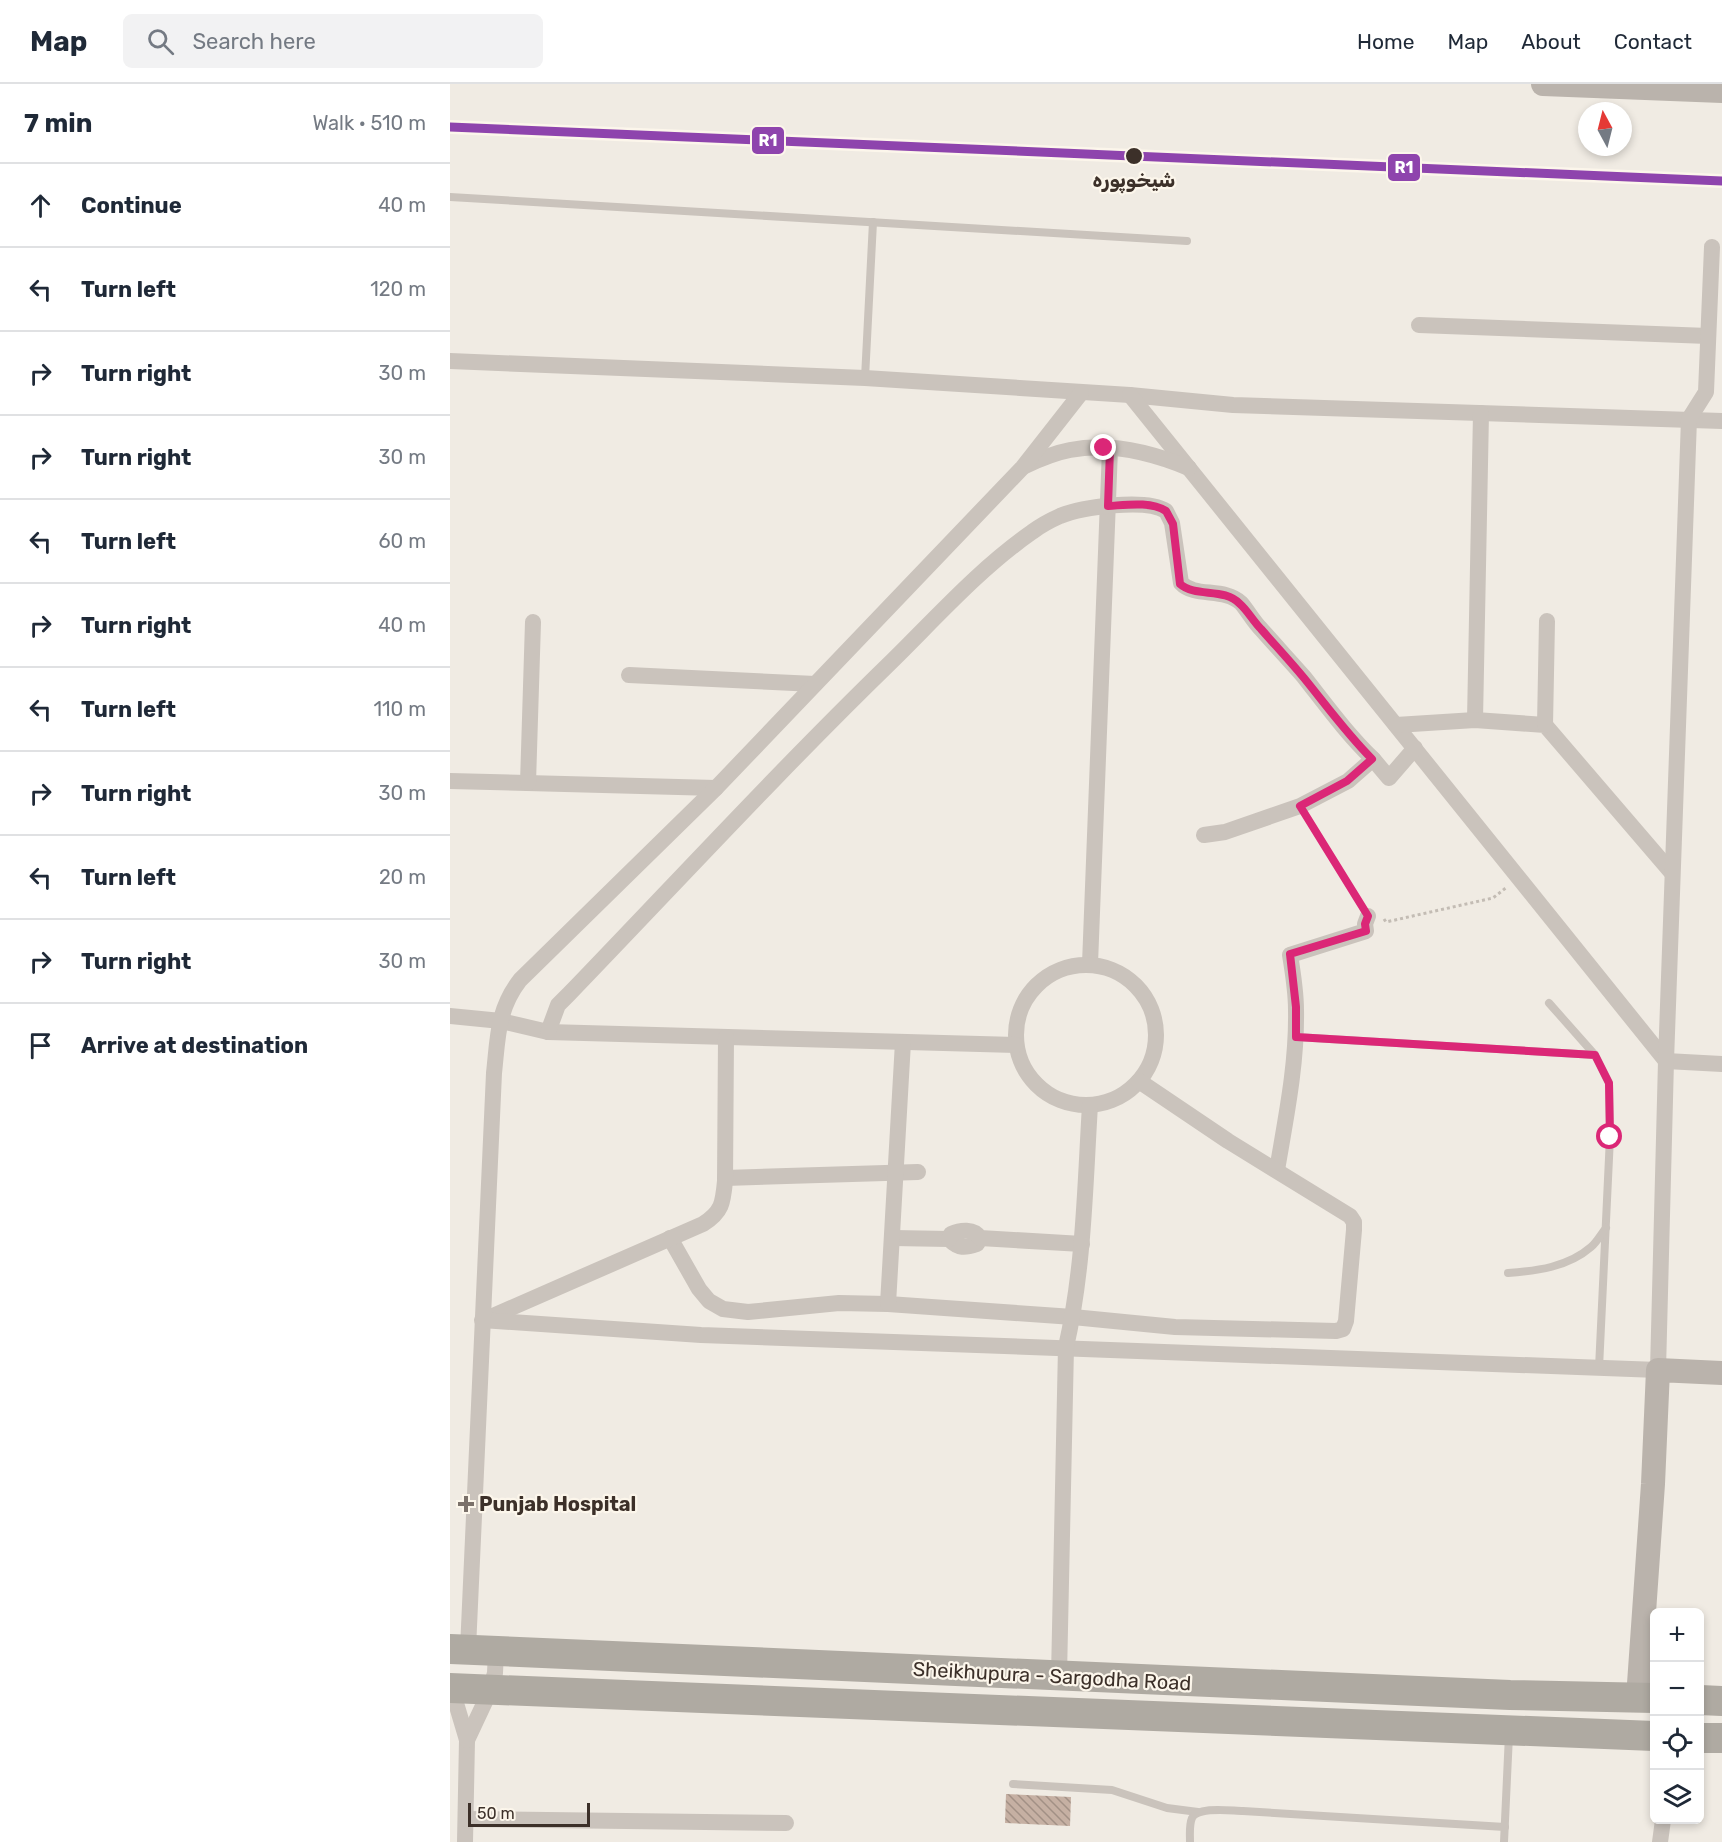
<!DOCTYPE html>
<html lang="en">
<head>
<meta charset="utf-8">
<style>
	:root { --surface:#fff; --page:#f2f2f3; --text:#1f2937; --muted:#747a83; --line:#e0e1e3 }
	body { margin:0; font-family:Rubik,"Noto Sans Arabic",sans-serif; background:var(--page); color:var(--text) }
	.controls { position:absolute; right:18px; bottom:18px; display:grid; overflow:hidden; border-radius:9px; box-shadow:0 3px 9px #0003 }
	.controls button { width:54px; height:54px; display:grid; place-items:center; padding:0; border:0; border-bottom:2px solid var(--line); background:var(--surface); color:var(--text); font:30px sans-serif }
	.compass { position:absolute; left:1128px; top:18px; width:54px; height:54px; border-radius:50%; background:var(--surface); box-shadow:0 3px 9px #0003; rotate:353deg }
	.scale { position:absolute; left:18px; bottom:15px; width:122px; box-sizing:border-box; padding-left:6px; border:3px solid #3c3029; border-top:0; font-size:16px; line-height:21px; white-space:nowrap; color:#3c3029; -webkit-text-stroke:4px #fcf6eb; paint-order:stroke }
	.stop { position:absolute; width:18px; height:18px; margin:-14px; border:4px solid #db2777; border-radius:50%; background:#fff }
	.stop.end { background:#db2777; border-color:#fff; box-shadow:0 2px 6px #0008 }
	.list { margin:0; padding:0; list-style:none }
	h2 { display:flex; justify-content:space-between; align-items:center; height:78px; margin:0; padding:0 24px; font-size:26px }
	h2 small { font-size:20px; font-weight:400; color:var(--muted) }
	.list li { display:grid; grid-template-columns:39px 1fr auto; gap:18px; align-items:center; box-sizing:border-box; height:84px; padding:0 24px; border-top:2px solid var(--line) }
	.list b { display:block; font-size:22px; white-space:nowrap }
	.list em { font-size:20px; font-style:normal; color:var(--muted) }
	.icon { flex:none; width:33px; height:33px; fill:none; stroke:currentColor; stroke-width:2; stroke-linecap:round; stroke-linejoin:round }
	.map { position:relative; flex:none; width:1272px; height:1758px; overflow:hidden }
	header { display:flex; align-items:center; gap:36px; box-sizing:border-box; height:84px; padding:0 30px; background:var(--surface); border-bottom:2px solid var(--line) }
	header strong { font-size:28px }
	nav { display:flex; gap:33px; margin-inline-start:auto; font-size:21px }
	.search { width:420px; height:54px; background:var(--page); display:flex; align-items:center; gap:15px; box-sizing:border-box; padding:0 21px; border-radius:9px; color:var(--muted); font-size:22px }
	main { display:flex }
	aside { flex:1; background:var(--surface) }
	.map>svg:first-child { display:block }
	.building { fill:url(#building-back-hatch) }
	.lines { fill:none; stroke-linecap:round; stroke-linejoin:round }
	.path { stroke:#c3bcb4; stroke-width:3; stroke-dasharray:3 3; stroke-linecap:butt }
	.lane { stroke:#cac3bc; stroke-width:8 }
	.street { stroke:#cac3bc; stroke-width:16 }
	.secondary { stroke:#bab3ac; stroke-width:24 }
	.highway { stroke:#afaaa2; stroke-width:30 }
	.rail-1-casing { stroke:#fcf6eb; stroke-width:14 }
	.rail-1 { stroke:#8e44ad; stroke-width:9 }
	.route { stroke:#db2777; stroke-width:8 }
	.stop-dot { fill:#3c3029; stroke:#fcf6eb; stroke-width:2 }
	.poi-dot { fill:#7b716a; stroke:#fcf6eb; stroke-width:2 }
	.labels { text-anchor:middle; stroke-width:4.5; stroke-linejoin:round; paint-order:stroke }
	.stop-label { font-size:20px; font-weight:bold; fill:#3c3029; stroke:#fcf6eb }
	.poi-label { font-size:20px; font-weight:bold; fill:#3c3029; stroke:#fcf6eb; text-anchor:start }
	.street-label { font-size:20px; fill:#3c3029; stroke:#fcf6eb }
	.line-badge { stroke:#fcf6eb; stroke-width:2 }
	.badge-label { font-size:16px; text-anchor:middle; font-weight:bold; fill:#fff }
</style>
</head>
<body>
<header>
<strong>Map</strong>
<div class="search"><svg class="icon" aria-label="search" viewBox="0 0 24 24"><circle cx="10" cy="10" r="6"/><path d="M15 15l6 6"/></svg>Search here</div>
<nav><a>Home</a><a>Map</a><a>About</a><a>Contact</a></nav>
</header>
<main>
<aside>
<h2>7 min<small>Walk · 510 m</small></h2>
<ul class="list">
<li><svg class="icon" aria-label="ahead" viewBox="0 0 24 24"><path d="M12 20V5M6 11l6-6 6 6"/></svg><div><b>Continue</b></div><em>40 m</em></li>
<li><svg class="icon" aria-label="left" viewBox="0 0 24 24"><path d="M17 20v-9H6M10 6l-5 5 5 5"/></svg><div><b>Turn left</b></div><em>120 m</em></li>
<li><svg class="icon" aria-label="right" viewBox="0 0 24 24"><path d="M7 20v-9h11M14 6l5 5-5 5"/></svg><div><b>Turn right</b></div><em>30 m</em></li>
<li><svg class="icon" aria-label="right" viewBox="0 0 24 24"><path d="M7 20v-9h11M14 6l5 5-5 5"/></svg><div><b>Turn right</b></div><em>30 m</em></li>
<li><svg class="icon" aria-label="left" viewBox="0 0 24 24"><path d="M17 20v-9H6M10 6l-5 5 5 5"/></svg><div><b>Turn left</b></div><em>60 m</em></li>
<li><svg class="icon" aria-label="right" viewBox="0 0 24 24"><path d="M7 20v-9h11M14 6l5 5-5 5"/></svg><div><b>Turn right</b></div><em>40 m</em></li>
<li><svg class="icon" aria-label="left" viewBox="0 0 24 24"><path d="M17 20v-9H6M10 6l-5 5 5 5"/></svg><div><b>Turn left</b></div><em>110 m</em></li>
<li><svg class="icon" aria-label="right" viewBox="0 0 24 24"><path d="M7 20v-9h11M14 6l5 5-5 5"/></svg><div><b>Turn right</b></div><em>30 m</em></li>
<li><svg class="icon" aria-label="left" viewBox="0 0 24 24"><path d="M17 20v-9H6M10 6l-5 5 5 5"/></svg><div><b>Turn left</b></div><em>20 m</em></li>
<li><svg class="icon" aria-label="right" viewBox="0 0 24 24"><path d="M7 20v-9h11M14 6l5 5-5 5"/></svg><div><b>Turn right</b></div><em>30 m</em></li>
<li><svg class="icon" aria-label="arrive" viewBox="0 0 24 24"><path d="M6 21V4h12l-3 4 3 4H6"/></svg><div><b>Arrive at destination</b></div></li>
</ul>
</aside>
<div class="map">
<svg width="1272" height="1758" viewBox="0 0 1272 1758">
	<defs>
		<pattern id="building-back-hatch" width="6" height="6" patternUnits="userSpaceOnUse" patternTransform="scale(1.5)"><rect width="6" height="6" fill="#c6b0a3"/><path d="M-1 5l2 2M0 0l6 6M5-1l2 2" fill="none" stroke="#a29085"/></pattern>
	</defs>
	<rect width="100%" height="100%" fill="#f0ebe3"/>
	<path class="building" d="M556,1710L621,1713L620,1742L555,1739Z"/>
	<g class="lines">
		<g class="path">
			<path d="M857,734L911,820"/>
			<path d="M934,835L936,838L1043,814L1057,803"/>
		</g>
		<g class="lane">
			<path d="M0,113L737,157"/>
			<path d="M415,294L423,138"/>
			<path d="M1099,919L1145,971L1159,999L1160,1053L1149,1284"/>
			<path d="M846,953L1145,971"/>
			<path d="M1058,1189C1087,1187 1118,1183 1141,1163C1147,1158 1151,1150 1156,1144"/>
			<path d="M563,1700L662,1706L717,1724L748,1728"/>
			<path d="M740,1758C740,1750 739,1741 742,1734C748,1722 781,1727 793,1727L1055,1743"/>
			<path d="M1054,1758L1059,1651"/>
		</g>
		<g class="street">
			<path d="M969,241L1258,252"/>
			<path d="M0,277L415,294L680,311L783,321L1272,337"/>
			<path d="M680,311L1216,977L1272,980"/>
			<path d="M575,382C590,375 604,369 620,366C659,358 703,369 739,384"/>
			<path d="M179,591L365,600"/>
			<path d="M1025,636L1031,329"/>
			<path d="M946,641L1025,636L1095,641L1222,789"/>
			<path d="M1095,641L1097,537"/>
			<path d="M0,697L266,704"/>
			<path d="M78,699L83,538"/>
			<path d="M754,751L775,748L850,722L898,697L923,675L939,694L965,664"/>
			<path d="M640,880L660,365"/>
			<circle cx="636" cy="951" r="70"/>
			<path d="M0,932L51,937L98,948L566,961"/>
			<path d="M98,948L108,921L119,910C225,800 329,687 439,580C485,535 529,485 582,448C590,442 601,436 610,432C632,423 696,414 716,427L722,439L731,499C745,514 774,503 791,519C798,527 803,537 811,545C825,561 840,577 854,593C876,621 897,650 923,675"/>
			<path d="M827,1086C836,1033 847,980 846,926C846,907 843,889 840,871L916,847L915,840L918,832"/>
			<path d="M275,1094L468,1088"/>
			<path d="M220,1154L249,1205L259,1217L273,1225L298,1228L389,1219L438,1220L623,1233L725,1243L886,1247L893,1245L896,1237L904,1146V1138L900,1132L778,1057L689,997"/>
			<path d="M443,1154L499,1155C509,1165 515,1164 527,1160L530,1154"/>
			<path d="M499,1155L501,1150C510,1146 524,1144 530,1154L632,1160"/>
			<path d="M438,1220L453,958"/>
			<path d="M36,1235L253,1140C272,1128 273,1119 275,1097L276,953"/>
			<path d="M32,1236L251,1251L1208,1286L1216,977L1239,335L1256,308L1262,163"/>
			<path d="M18,1565L44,989C48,953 47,926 70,896L266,704L573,383L631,309"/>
			<path d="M609,1592L616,1263C634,1184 635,1102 640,1021"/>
			<path d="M0,1599L17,1656L15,1758"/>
			<path d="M17,1656L40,1607L45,1589L46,1566"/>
			<path d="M16,1735L336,1739"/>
			<path d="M1210,1758L1213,1736"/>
		</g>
		<g class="secondary">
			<path d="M1093,0L1272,7"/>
			<path d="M1188,1614L1203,1400L1208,1286L1272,1289"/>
		</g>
		<g class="highway">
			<path d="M0,1565L1060,1611L1204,1614"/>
			<path d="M0,1604L1204,1652"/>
			<path d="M1250,1616L1272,1617"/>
			<path d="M1250,1654H1272"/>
		</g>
		<defs>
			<path id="rail-1" d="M0,43L1272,97"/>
		</defs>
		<use href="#rail-1" class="rail-1-casing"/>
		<use href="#rail-1" class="rail-1"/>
	</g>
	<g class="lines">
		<path class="route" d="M654,364L660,365L658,422C676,421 700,417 716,427L723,440L730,500C746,514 774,503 790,520C798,527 803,537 811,545C825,561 840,577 854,594C876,621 897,650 922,675L897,697L850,722L918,832L915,840L916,847L840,870L846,923V953L1145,971L1159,999L1160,1053"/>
	</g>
	<circle class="stop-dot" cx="684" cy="72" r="9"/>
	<path class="poi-dot" d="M13 1411h6v6h6v6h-6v6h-6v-6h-6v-6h6z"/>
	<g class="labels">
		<g class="stop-label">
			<text x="684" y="103">شیخوپورہ</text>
		</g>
		<g class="poi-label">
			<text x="29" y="1427">Punjab Hospital</text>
		</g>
		<g class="street-label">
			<text transform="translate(602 1592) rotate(3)" y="7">Sheikhupura - Sargodha Road</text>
		</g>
	</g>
	<g class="line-badge">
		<rect x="301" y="42" width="34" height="29" rx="6" fill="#8e44ad"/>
		<rect x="937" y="69" width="34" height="29" rx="6" fill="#8e44ad"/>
	</g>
	<g class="badge-label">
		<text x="318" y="62">R1</text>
		<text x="954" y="89">R1</text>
	</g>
</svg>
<div class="controls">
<button>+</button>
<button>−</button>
<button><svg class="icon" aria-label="locate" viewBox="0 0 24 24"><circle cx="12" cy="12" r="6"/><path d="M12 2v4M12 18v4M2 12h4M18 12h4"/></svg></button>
<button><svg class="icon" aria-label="layers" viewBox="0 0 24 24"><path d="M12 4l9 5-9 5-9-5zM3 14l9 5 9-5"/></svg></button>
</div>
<svg class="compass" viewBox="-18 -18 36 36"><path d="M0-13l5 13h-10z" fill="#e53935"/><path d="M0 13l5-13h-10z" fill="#747a83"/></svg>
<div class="scale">50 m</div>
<div class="stop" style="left:1160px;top:1053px"></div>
<div class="stop end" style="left:654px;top:364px"></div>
</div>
</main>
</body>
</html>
